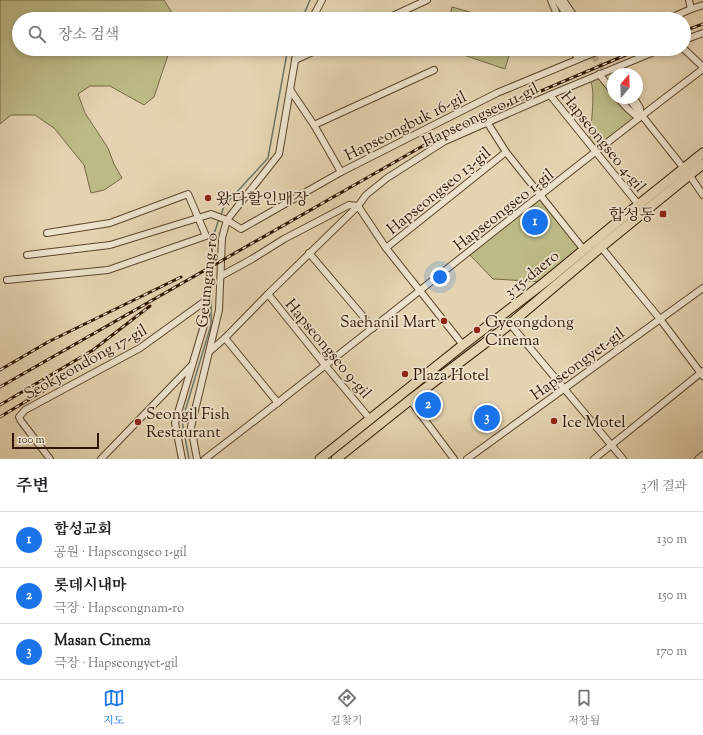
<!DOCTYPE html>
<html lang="ko">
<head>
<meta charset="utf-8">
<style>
	:root { --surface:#fff; --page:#f2f2f2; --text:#202124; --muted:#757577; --line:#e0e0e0; --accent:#1a73e8 }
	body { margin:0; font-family:"Sorts Mill Goudy","Noto Serif KR",serif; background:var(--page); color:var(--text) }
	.compass { position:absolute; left:607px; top:68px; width:36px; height:36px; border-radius:50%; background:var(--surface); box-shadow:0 2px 6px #0003; rotate:19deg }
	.scale { position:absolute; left:12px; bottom:10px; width:87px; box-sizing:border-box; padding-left:4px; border:2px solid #2f1600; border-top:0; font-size:11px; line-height:14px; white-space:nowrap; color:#2f1600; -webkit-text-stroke:3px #ede2cc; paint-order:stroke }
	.you { position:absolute; left:440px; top:277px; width:14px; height:14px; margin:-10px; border:3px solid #fff; border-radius:50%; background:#1a73e8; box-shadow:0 0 0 6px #1a73e833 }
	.badge { display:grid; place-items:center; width:26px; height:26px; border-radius:50%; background:var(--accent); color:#fff; font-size:13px; font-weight:700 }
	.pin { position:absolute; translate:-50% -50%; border:2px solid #fff; box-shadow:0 1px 4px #0006 }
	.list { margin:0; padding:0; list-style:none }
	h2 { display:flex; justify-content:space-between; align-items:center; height:52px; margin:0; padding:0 16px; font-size:17px }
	h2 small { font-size:13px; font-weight:400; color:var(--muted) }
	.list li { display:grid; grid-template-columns:26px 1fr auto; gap:12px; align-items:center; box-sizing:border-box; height:56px; padding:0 16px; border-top:1px solid var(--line) }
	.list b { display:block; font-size:15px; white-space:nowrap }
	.list p { margin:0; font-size:13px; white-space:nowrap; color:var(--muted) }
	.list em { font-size:13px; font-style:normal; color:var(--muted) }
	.icon { flex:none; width:22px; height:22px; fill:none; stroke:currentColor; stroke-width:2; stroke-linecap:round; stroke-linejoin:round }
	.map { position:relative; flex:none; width:703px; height:459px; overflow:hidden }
	.search { position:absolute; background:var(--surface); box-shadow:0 2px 6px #0003; left:12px; right:12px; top:12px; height:44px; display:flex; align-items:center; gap:10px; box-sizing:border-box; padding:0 14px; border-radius:22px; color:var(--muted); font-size:15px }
	.sheet { height:220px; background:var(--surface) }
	nav { display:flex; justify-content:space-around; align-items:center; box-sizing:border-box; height:56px; border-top:1px solid var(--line); background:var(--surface); font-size:11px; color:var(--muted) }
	nav a { display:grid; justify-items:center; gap:2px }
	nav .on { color:var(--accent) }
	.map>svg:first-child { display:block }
	.green { fill:#bcba86; stroke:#766843 }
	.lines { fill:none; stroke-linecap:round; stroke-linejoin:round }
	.stream { stroke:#6d776a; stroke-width:1.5 }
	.street-tunnel { stroke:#c0ad8d; stroke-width:6; stroke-dasharray:6 3; stroke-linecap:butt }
	.street-casing { stroke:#5c452c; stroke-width:8 }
	.primary-casing { stroke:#2f1600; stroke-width:11 }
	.street { stroke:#ede2cc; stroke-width:6 }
	.primary { stroke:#e4d3b0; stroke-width:9 }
	.rail-casing { stroke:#2f1600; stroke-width:3 }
	.rail { stroke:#ede2cc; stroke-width:1.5; stroke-dasharray:4.5; stroke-linecap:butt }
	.poi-dot { fill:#8f2418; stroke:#ede2cc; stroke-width:1.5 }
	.labels { text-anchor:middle; stroke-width:3.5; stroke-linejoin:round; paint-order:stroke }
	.street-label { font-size:16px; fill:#2f1600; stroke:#ede2cc }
	.poi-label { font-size:16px; fill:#2f1600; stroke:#ede2cc; text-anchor:start }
</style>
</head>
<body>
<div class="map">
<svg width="703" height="459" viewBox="0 0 703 459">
	<rect width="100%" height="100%" fill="#e4d3b0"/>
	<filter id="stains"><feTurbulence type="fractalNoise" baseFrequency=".005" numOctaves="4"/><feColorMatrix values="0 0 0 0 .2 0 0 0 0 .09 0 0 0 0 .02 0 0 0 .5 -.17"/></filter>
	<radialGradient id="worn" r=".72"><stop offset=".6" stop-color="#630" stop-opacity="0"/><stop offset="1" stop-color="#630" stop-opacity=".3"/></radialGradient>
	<g class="green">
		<path d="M0,0H164L176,19H19V49H171L169,52L154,97L144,105L110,86H90L78,94L85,113L108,148L114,164L122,178L104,190L91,193L84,165L54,128L35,115H11L0,124Z"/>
		<path d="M452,7L495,19H449Z"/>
		<path d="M446,49H511L505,69Z"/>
		<path d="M599,74L613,91V98H618L628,109L641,116L595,152L586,141L590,137C591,124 596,90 590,80Z"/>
		<path d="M541,195L584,250L545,282L493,279L468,253Z"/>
	</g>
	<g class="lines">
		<g class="stream">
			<path d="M302,19L310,0"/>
			<path d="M221,215L224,206L268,158L287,53L288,49"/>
			<path d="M189,459L182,421L211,325L212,240L219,219"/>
		</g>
		<path class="street-tunnel" d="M588,49L613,81"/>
		<defs>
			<g id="street">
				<path d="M551,0L559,19"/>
				<path d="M557,0L569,19"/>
				<path d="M563,0L576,19"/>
				<path d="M689,0L691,9"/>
				<path d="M312,19L322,0"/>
				<path d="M386,19L427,0"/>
				<path d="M668,19L691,9L703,5"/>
				<path d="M684,40L703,33"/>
				<path d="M573,49L578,59"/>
				<path d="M684,49L703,67"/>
				<path d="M295,60L319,49"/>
				<path d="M599,74L613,91"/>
				<path d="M291,91L314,125L341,172"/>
				<path d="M550,95L638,204"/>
				<path d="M618,98L628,109L635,115L640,113V108L634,98"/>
				<path d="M628,98L690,176L703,195"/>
				<path d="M487,122L506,152L584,250"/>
				<path d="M314,125L434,70"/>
				<path d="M601,247L660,319L703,376"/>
				<path d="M386,248L506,152"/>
				<path d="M309,253L373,328"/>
				<path d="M27,255L110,245L211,214L227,220L241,229L341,172L497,93L603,49"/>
				<path d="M221,276L252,259L284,239L349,205L358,206L386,248L463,345"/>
				<path d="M7,280L108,270L206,236L188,194L110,223L47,233"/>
				<path d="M268,294L325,365L370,419"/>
				<path d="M510,324L623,459"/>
				<path d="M225,338L278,403"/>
				<path d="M210,351L225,338L268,294L358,206L366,195L387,178L445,141L550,95L661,49"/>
				<path d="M410,400L454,459"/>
				<path d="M50,459L21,421L19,417L25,410L140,348L208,299"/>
				<path d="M101,459L191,366"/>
				<path d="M182,459L175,423L205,322L208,299"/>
				<path d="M197,459L191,427L219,310L222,238L227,220L279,154L297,49"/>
				<path d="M205,459C372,331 535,196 703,69"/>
				<path d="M467,459L703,288"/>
				<path d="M594,459L703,371"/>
				<path d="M698,459L703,455"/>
			</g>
			<g id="primary">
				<path d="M320,459L463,345L545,282L632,210L703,153"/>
				<path d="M336,459L410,400L510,324L601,247L703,164"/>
			</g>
		</defs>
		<use href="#street" class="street-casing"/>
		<use href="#primary" class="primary-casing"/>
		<use href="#street" class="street"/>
		<use href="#primary" class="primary"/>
		<defs>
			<g id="rail">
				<path d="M684,31L703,24"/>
				<path d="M0,370L48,342L181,277"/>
				<path d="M0,387L428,143L489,113L640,49"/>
				<path d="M0,405L93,350L150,306"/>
				<path d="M0,417L58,382L93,355"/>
			</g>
		</defs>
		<use href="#rail" class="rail-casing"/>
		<use href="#rail" class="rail"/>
	</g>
	<g class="poi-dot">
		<circle cx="208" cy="198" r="4"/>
		<rect x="659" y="210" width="8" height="8" rx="2"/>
		<circle cx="444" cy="321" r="4"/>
		<circle cx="477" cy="330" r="4"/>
		<circle cx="405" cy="374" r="4"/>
		<circle cx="554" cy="421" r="4"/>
		<circle cx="138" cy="422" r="4"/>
	</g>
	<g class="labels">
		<g class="street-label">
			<text transform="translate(480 114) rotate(-26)" y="6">Hapseongseo 11-gil</text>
			<text transform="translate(405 125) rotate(-27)" y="6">Hapseongbuk 16-gil</text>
			<text transform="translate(604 141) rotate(51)" y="6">Hapseongseo 4-gil</text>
			<text transform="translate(438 190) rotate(-39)" y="6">Hapseongseo 13-gil</text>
			<text transform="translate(503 209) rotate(-38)" y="6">Hapseongseo 1-gil</text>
			<text transform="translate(531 273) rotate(-39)" y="6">3·15-daero</text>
			<text transform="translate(206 280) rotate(-84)" y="6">Geumgang-ro</text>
			<text transform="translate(329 348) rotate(50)" y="6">Hapseongseo 9-gil</text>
			<text transform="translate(85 361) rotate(-29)" y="6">Seokjeondong 17-gil</text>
			<text transform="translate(577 363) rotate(-36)" y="6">Hapseongyet-gil</text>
		</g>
		<g class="poi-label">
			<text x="216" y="204">왔다할인매장</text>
			<text x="655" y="220" text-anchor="end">합성동</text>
			<text x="436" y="327" text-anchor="end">Saehanil Mart</text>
			<text x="485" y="327">Gyeongdong<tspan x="485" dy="18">Cinema</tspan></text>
			<text x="413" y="380">Plaza Hotel</text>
			<text x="146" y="419">Seongil Fish<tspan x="146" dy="18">Restaurant</tspan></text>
			<text x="562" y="427">Ice Motel</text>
		</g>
	</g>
	<rect width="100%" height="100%" filter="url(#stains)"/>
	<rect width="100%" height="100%" fill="url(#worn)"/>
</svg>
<svg class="compass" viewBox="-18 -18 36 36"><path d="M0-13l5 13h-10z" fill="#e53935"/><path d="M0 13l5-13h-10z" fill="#757577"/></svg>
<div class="scale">100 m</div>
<div class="you"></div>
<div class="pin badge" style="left:535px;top:222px">1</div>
<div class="pin badge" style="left:428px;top:405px">2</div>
<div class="pin badge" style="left:487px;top:418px">3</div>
<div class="search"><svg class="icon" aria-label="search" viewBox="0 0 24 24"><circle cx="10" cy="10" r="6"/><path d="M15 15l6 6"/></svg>장소 검색</div>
</div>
<section class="sheet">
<h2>주변<small>3개 결과</small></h2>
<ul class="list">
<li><span class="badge">1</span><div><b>합성교회</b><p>공원 · Hapseongseo 1-gil</p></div><em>130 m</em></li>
<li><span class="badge">2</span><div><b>롯데시내마</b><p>극장 · Hapseongnam-ro</p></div><em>150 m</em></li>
<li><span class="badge">3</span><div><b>Masan Cinema</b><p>극장 · Hapseongyet-gil</p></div><em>170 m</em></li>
</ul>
</section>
<nav>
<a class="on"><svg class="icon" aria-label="map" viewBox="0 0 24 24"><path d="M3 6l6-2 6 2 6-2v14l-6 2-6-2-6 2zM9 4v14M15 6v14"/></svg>지도</a>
<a><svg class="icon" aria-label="directions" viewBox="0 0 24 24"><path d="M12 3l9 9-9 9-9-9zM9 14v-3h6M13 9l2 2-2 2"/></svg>길찾기</a>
<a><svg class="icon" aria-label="saved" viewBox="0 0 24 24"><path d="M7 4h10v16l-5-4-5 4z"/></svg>저장됨</a>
</nav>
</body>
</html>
